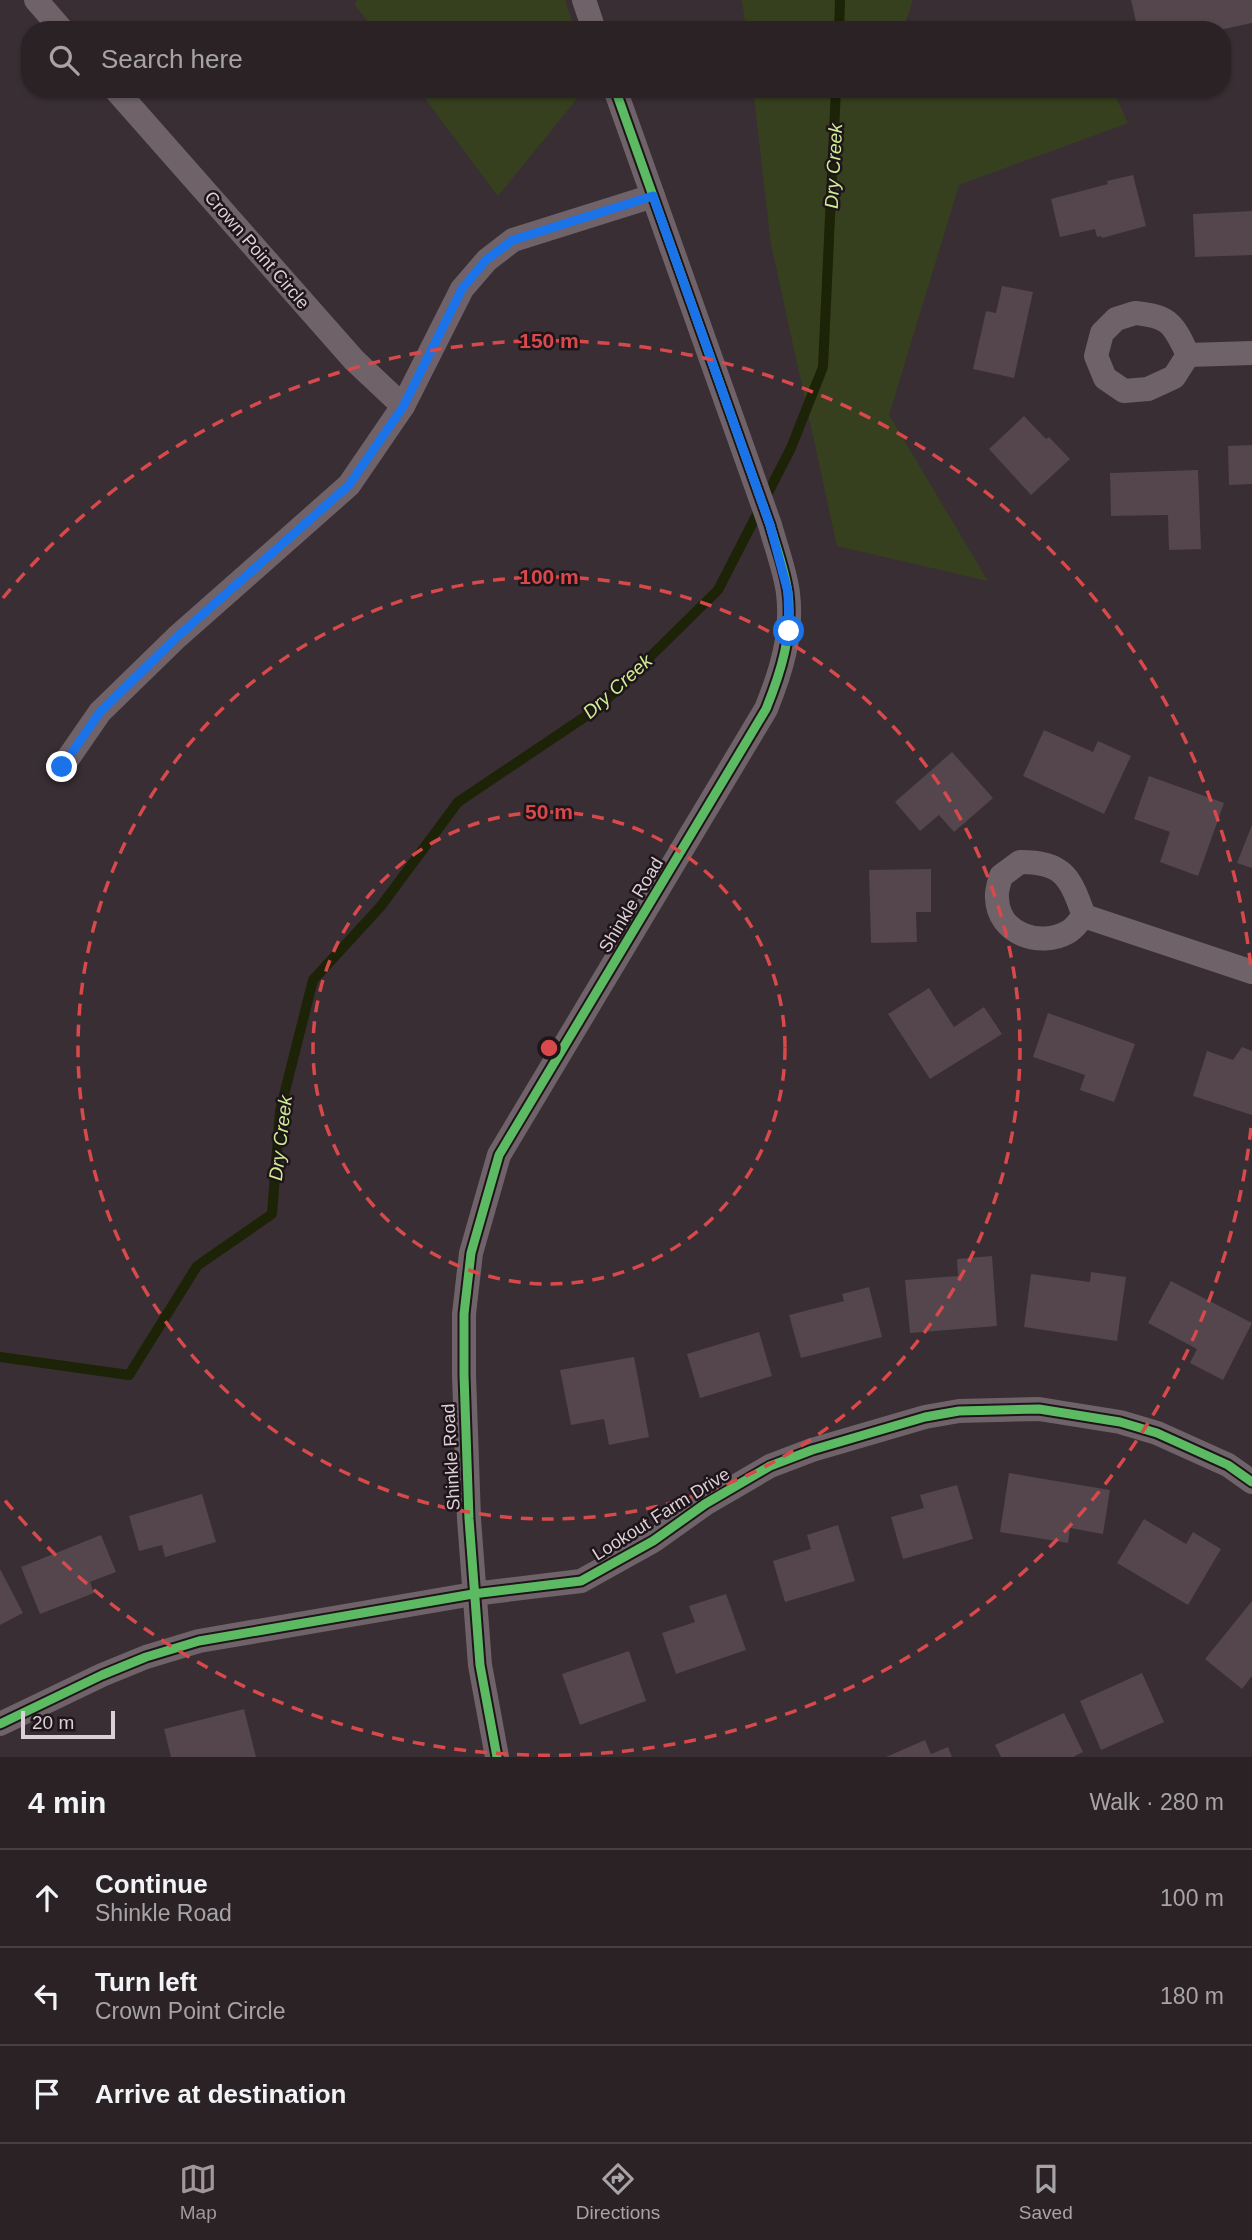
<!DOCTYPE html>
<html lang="en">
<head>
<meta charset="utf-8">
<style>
	:root { --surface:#2b2226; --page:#332a2e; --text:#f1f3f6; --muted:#a6a4a7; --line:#473f43; --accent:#a3979c }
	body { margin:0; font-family:Helvetica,sans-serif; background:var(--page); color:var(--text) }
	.scale { position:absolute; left:21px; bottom:18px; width:94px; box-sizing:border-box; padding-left:7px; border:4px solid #dccfd5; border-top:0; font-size:19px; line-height:24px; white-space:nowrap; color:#dccfd5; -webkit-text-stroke:5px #1e151a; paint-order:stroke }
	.stop { position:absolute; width:21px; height:21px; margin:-16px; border:5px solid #1a73e8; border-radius:50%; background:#fff }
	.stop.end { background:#1a73e8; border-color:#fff; box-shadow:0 2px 7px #0008 }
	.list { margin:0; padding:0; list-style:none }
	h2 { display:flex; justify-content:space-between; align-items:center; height:91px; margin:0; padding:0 28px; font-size:30px }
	h2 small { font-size:23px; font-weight:400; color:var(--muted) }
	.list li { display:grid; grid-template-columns:46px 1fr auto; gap:21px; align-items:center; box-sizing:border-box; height:98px; padding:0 28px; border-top:2px solid var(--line) }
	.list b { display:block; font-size:26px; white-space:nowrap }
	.list p { margin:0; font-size:23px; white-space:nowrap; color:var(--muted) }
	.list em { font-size:23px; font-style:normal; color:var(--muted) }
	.icon { flex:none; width:38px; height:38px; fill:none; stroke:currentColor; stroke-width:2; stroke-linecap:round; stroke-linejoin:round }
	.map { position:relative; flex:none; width:1252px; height:1757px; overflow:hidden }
	.search { position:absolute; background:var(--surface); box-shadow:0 2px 5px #0004; left:21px; right:21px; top:21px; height:77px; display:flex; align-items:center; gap:18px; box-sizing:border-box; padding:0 24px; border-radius:28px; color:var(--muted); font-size:26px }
	.sheet { height:385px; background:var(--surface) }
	nav { display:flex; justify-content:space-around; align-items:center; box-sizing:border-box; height:98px; border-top:2px solid var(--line); background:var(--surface); font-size:19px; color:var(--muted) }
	nav a { display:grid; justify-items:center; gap:4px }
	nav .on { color:var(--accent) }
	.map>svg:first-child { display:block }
	.green { fill:#37401e }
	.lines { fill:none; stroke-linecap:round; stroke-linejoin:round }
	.stream { stroke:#1c2306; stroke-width:10 }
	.building { fill:#55454d }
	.street { stroke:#706269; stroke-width:24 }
	.cycleway-casing { stroke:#1e151a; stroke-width:13 }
	.cycleway { stroke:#5cba63; stroke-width:9 }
	.route { stroke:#1a73e8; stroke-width:9 }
	.ring { fill:none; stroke:#d7494b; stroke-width:3.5; stroke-dasharray:12 9 }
	.labels { text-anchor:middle; stroke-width:5; stroke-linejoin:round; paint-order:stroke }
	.street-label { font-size:18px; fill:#dccfd5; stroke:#1e151a }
	.water-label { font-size:19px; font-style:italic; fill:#cfed93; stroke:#1e151a }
	.centre { fill:#d7494b; stroke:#1e151a; stroke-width:3.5 }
	.ring-label { font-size:21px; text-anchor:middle; font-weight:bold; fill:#d7494b; stroke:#1e151a; stroke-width:5; stroke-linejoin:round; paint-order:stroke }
</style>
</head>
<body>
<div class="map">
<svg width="1252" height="1757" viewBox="0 0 1252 1757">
	<rect width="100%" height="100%" fill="#392e33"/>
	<g class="green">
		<path d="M357,0H565L575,30H374L355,5Z"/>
		<path d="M742,0H913L903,30H746Z"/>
		<path d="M418,89H585L498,196Z"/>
		<path d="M753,89H1112L1128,123L959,185L889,415L988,581L837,546L771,244Z"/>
	</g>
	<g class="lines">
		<g class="stream">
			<path d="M839,30L840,0"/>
			<path d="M0,1357L129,1375L197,1266L272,1214L280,1111L313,980L381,906L458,802L598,708L718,590L791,448L823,367L836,89"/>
		</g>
	</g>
	<g class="building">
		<path d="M1131,0H1252V23L1219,30H1138Z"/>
		<path d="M1133,175L1146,226L1102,238L1101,236L1097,237L1095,229L1060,237L1051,199L1108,184L1107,181Z"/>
		<path d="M1252,211V255L1195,257L1193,214Z"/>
		<path d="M1002,286L1033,292L1014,378L973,369L986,311L996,313Z"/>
		<path d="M1024,416L1046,439L1049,437L1070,459L1031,495L989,449Z"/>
		<path d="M1252,445V484L1229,485L1228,446Z"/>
		<path d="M1198,470L1201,549L1169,550L1168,515L1111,516L1110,473Z"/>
		<path d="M1044,730L1093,752L1098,741L1131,756L1104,814L1023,776Z"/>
		<path d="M952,752L993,798L954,832L939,815L920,831L895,802Z"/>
		<path d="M1149,776L1224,803L1198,876L1160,862L1170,832L1134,819Z"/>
		<path d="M1252,825V868L1237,863Z"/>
		<path d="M931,869V912H916L917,942L871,943L869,870Z"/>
		<path d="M929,988L954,1027L984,1007L1002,1034L930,1079L888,1014Z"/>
		<path d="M1048,1013L1135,1044L1114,1102L1080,1090L1085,1075L1033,1057Z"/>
		<path d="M1242,1047L1252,1051V1115L1193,1096L1207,1051L1233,1060Z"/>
		<path d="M992,1256L997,1326L910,1333L905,1280L958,1276L957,1259Z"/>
		<path d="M1091,1272L1126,1277L1117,1341L1024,1327L1031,1274L1090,1282Z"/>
		<path d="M1171,1281L1252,1323L1223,1380L1190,1363L1197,1349L1148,1323Z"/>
		<path d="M869,1287L882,1337L801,1358L789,1315L844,1301L842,1294Z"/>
		<path d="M759,1332L772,1376L700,1398L687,1354Z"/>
		<path d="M634,1357L649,1437L609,1445L604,1419L571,1425L560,1370Z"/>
		<path d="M1009,1473L1110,1490L1103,1534L1070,1528L1068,1543L1000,1532Z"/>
		<path d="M957,1485L973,1539L903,1559L891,1517L924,1508L920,1495Z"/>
		<path d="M202,1494L216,1542L165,1557L162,1545L139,1551L129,1516Z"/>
		<path d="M1144,1519L1186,1544L1193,1532L1221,1549L1188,1605L1117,1563Z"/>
		<path d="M838,1525L855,1581L785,1602L773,1561L811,1549L807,1535Z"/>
		<path d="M101,1535L116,1572L90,1582L94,1593L40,1614L21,1567Z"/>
		<path d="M0,1569L23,1613L0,1625Z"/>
		<path d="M726,1594L746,1650L676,1674L662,1633L695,1622L689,1606Z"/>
		<path d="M1252,1601V1676L1242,1689L1205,1659Z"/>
		<path d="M629,1651L646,1701L580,1725L562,1674Z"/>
		<path d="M1142,1673L1164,1722L1101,1750L1080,1701Z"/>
		<path d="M244,1709L256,1757H171L164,1729Z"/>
		<path d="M1064,1713L1083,1752L1073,1757H1001L995,1745Z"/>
		<path d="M925,1740L931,1754L948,1747L952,1757H886Z"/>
	</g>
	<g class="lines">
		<g class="street">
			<path d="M36,0L62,30"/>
			<path d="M584,0L594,30"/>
			<path d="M115,89L354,360L403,406"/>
			<path d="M1135,313C1170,316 1174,325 1188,355L1174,377L1148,389L1124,391L1105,378L1096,356L1102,333L1116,319Z"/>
			<path d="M1188,355L1252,353"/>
			<path d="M62,767L100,712L177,637L349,485L403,406L462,289L487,260L513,240L653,196"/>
			<path d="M1020,862C1064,862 1070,877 1084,916C1079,921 1074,929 1068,932C1040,948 998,934 997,898C996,892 999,883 1001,876Z"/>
			<path d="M1084,916L1252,972"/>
			<path d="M0,1724L102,1675L146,1657L199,1641L473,1594L581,1581L653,1541L705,1504L770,1466L812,1450L925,1417L959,1411L1039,1409L1120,1422L1157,1433L1228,1465L1252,1482"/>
			<path d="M497,1757L480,1665L469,1519L464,1375V1314L471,1253L499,1155L766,709C781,672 793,634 788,593C785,570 776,547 770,525L615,89"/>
		</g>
		<defs>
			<g id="cycleway">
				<path d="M0,1724L102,1675L146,1657L199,1641L473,1594L581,1581L653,1541L705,1504L770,1466L812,1450L925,1417L959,1411L1039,1409L1120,1422L1157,1433L1228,1465L1252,1482"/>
				<path d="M497,1757L480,1665L469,1519L464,1375V1314L471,1253L499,1155L766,709C781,672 793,634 788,593C785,570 776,547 770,525L615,89"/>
			</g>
		</defs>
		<use href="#cycleway" class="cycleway-casing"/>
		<use href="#cycleway" class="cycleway"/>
	</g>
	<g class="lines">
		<path class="route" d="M62,767L100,712L177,637L349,485L403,407L462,289L486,260L513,240L653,196L770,525L788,592L789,631"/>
	</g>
	<g class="ring">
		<circle cx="549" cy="1048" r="236"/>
		<circle cx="549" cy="1048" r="471"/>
		<path d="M1251 1128A707 707 0 0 1 3 1498M3 598A707 707 0 0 1 1251 968"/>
	</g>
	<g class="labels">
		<g class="street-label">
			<text transform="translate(257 250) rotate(49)" y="6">Crown Point Circle</text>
			<text transform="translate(631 905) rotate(-59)" y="6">Shinkle Road</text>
			<text transform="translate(451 1457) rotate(-93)" y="6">Shinkle Road</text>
			<text transform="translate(661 1514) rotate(-32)" y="6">Lookout Farm Drive</text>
		</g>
		<g class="water-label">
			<text transform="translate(833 166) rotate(-87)" y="7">Dry Creek</text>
			<text transform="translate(617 686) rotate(-42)" y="7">Dry Creek</text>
			<text transform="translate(280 1138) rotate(-83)" y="7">Dry Creek</text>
		</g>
	</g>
	<circle cx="549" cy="1048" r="10" class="centre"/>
	<g class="ring-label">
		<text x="549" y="348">150 m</text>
		<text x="549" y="584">100 m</text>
		<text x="549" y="819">50 m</text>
	</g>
</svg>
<div class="scale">20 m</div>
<div class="stop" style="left:789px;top:631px"></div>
<div class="stop end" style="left:62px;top:767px"></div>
<div class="search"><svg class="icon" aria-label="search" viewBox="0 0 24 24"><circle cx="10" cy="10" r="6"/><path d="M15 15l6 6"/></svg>Search here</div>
</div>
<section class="sheet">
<h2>4 min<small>Walk · 280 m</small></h2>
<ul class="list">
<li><svg class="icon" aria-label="ahead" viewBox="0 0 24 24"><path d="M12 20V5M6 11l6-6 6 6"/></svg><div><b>Continue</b><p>Shinkle Road</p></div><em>100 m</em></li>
<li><svg class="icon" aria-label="left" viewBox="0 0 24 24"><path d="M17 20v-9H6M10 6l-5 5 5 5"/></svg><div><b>Turn left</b><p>Crown Point Circle</p></div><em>180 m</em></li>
<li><svg class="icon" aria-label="arrive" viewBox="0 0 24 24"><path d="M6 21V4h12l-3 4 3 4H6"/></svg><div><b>Arrive at destination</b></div></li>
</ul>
</section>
<nav>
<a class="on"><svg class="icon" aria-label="map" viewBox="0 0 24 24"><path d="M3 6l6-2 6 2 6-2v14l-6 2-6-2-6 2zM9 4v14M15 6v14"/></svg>Map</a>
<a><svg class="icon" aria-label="directions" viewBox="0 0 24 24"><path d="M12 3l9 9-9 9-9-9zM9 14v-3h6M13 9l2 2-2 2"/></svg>Directions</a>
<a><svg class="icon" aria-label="saved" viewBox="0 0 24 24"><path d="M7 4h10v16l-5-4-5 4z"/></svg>Saved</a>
</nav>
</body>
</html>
